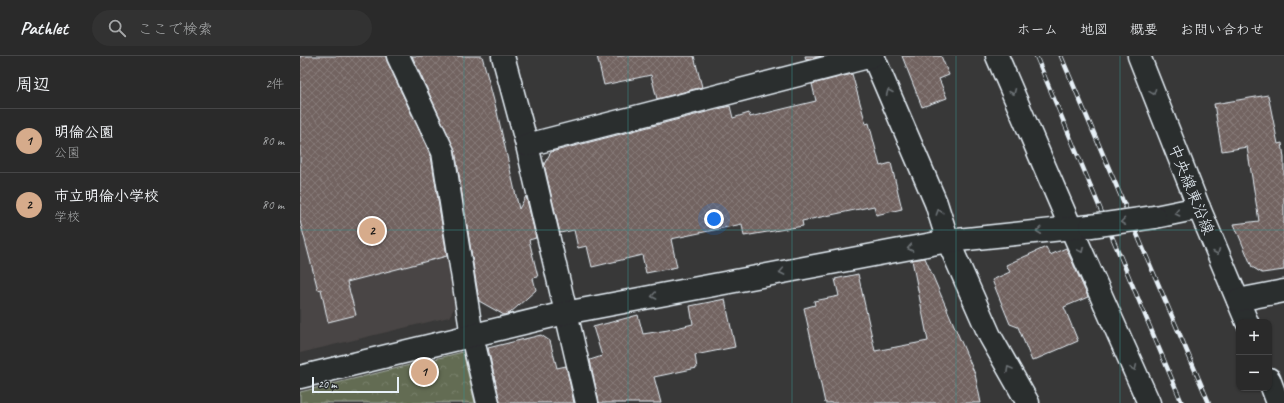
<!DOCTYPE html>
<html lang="ja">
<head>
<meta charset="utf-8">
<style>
	:root { --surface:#2a2a2a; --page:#323232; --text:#f1f3f6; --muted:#a5a7a8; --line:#464647; --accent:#d6ab8b }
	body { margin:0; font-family:Caveat,"Klee One",sans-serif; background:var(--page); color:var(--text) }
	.controls { position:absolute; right:12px; bottom:12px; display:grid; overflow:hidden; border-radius:8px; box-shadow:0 1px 3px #0004 }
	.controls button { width:36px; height:36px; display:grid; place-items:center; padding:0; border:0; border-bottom:1px solid var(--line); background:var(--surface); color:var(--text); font:20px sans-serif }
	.scale { position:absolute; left:12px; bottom:10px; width:87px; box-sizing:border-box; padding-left:4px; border:2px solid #e8f1f8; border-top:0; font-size:11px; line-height:14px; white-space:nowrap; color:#e8f1f8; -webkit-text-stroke:3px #2a2d2e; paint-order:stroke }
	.you { position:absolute; left:414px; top:163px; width:14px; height:14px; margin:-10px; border:3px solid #fff; border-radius:50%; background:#1a73e8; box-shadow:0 0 0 6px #1a73e833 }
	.badge { display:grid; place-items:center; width:26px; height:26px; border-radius:50%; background:var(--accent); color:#111; font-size:13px; font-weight:700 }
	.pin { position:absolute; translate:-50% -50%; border:2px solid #fff; box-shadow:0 1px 4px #0006 }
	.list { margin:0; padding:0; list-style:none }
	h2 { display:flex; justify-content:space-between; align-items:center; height:52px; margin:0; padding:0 16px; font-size:17px }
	h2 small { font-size:13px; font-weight:400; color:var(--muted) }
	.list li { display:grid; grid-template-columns:26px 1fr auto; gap:12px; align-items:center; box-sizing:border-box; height:64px; padding:0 16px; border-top:1px solid var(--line) }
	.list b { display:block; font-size:15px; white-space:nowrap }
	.list p { margin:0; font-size:13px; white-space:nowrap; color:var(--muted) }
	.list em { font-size:13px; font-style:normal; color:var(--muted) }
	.icon { flex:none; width:22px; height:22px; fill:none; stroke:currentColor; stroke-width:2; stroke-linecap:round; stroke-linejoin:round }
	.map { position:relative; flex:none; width:984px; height:347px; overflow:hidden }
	header { display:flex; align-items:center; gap:24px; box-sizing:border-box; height:56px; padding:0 20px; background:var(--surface); border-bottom:1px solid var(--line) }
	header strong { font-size:19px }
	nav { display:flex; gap:22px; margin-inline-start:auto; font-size:14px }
	.search { width:280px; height:36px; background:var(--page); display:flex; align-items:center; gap:10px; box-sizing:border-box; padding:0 14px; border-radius:22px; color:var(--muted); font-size:15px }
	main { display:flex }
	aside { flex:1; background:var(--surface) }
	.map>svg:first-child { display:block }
	.built { fill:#494544 }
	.park { fill:url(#park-crowns); stroke:#a6aea5 }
	.building { fill:url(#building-cross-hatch); stroke:#e8f1f8 }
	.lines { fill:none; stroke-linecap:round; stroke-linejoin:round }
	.street-casing { stroke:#e8f1f8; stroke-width:25 }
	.street { stroke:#2a2d2e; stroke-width:22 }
	.rail-casing { stroke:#e8f1f8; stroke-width:4.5 }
	.rail { stroke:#2a2d2e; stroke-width:3; stroke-dasharray:9; stroke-linecap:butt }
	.street-bridge-casing { stroke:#e8f1f8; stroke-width:25; stroke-linecap:butt }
	.street-bridge { stroke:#2a2d2e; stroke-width:22 }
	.oneway { stroke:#6c7275 }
	.grid { fill:none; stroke:#3a8f8a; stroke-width:1; stroke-opacity:0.55 }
	.labels { text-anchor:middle; stroke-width:3; stroke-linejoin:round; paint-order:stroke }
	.street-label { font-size:16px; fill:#e8f1f8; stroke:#2a2d2e }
</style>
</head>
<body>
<header>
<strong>Pathlet</strong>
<div class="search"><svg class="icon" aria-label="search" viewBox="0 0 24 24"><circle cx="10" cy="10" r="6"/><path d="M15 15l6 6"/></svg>ここで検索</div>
<nav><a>ホーム</a><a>地図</a><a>概要</a><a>お問い合わせ</a></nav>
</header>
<main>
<aside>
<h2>周辺<small>2件</small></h2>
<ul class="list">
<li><span class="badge">1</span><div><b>明倫公園</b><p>公園</p></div><em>80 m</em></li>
<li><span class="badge">2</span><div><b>市立明倫小学校</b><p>学校</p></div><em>80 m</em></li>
</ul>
</aside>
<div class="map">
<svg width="984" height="347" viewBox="0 0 984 347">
	<defs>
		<pattern id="park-crowns" width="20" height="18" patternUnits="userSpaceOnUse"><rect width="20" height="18" fill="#636c52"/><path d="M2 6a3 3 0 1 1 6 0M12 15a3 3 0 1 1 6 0" fill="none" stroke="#79816c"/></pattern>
		<pattern id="building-cross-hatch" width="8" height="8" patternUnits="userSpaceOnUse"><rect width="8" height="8" fill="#726360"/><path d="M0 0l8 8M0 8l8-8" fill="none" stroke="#867a78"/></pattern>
	</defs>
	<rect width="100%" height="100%" fill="#383838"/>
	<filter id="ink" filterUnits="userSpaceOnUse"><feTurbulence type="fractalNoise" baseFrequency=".025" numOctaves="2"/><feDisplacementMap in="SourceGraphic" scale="8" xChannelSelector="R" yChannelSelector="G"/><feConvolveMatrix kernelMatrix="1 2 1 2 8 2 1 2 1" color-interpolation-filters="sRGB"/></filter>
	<g filter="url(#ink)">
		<path class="built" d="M0,0L87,4L132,98L155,251L149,261L0,297Z"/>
		<path class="park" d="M163,296L175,347H0V336Z"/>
		<g class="building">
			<path d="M0,0H86L87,5L131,100L147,200L47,226L56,259L28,266L21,233L18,234L0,165Z"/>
			<path d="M112,0H182L197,56L219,153L226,140L236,182L229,184L238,221L233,222L236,234L210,257L204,259L179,245L155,94Z"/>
			<path d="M297,0H394L402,31L357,43L351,19L304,29Z"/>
			<path d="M505,0H522L506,4Z"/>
			<path d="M602,0H641L649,19L639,23L647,42L622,51Z"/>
			<path d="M552,18L566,68L569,67L580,110L591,107L602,153L576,159L574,150L502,165L503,170L444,180L442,168L371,183L377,211L346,217L342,199L292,211L287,190L278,192L274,174L260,177L244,108L251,96L430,50L433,62L449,57L450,61L516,45L512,28Z"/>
			<path d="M968,39L978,88L982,87L984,102V214L962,217L952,211L934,168L959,165L947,91L922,95L914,48Z"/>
			<path d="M746,191L750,199L766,192L788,241L764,251L778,285L732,305L718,271L710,268L692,224L710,216L706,209Z"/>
			<path d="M625,202L675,318L681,347H525L504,252L515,249L514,245L539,240L535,223L558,218L575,295L628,285L612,204Z"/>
			<path d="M425,243L435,291L395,299L397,312L354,321L361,347H299L290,304L302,300L293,271L338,259L343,278L368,274L393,268L390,250Z"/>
			<path d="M241,279L250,285L257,312L266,310L274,347H200L188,292Z"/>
		</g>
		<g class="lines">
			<defs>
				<g id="street">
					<path d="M98,0L143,96L172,280L188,347"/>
					<path d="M203,0L227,89L287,347"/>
					<path d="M573,0L636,147L648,185L690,280L728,347"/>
					<path d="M697,0L771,172L849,347"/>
					<path d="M839,0L899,152L947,266"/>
					<path d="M227,89L572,0"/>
					<path d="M855,161L899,152"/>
					<path d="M938,244L984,235"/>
					<path d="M0,321L265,257L648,185L791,170"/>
					<path d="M969,323L978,347"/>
				</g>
			</defs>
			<use href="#street" class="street-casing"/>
			<use href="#street" class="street"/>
			<defs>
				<g id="rail">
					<path d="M736,0L882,347"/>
					<path d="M761,0L909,347"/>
				</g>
			</defs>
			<use href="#rail" class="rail-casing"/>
			<use href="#rail" class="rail"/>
			<defs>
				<path id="street-bridge" d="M791,170L855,161"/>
			</defs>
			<use href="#street-bridge" class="street-bridge-casing"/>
			<use href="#street-bridge" class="street-bridge"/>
		</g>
		<defs><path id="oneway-chevron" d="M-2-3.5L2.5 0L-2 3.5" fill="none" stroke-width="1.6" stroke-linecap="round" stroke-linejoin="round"/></defs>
		<g class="oneway">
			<use href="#oneway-chevron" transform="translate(589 36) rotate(-113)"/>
			<use href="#oneway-chevron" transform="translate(713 36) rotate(67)"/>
			<use href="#oneway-chevron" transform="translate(853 36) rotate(69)"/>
			<use href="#oneway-chevron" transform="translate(639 156) rotate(-108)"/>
			<use href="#oneway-chevron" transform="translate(877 157) rotate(168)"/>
			<use href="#oneway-chevron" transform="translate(823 166) rotate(173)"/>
			<use href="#oneway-chevron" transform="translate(739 175) rotate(174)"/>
			<use href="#oneway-chevron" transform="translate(610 192) rotate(169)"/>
			<use href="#oneway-chevron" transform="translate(781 194) rotate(66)"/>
			<use href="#oneway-chevron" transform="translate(917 196) rotate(67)"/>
			<use href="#oneway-chevron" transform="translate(482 216) rotate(169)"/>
			<use href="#oneway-chevron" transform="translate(354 240) rotate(169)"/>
			<use href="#oneway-chevron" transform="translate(834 312) rotate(66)"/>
			<use href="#oneway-chevron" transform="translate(709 313) rotate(-119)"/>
		</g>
	</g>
	<path class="grid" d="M164,0V347M328,0V347M492,0V347M656,0V347M820,0V347M0,174H984"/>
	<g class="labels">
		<g class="street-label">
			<text transform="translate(892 133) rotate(68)" y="6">中央線東沿線</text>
		</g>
	</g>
</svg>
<div class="controls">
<button>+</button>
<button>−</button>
</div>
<div class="scale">20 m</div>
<div class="you"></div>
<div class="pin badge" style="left:124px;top:316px">1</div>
<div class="pin badge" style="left:72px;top:175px">2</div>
</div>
</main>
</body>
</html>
